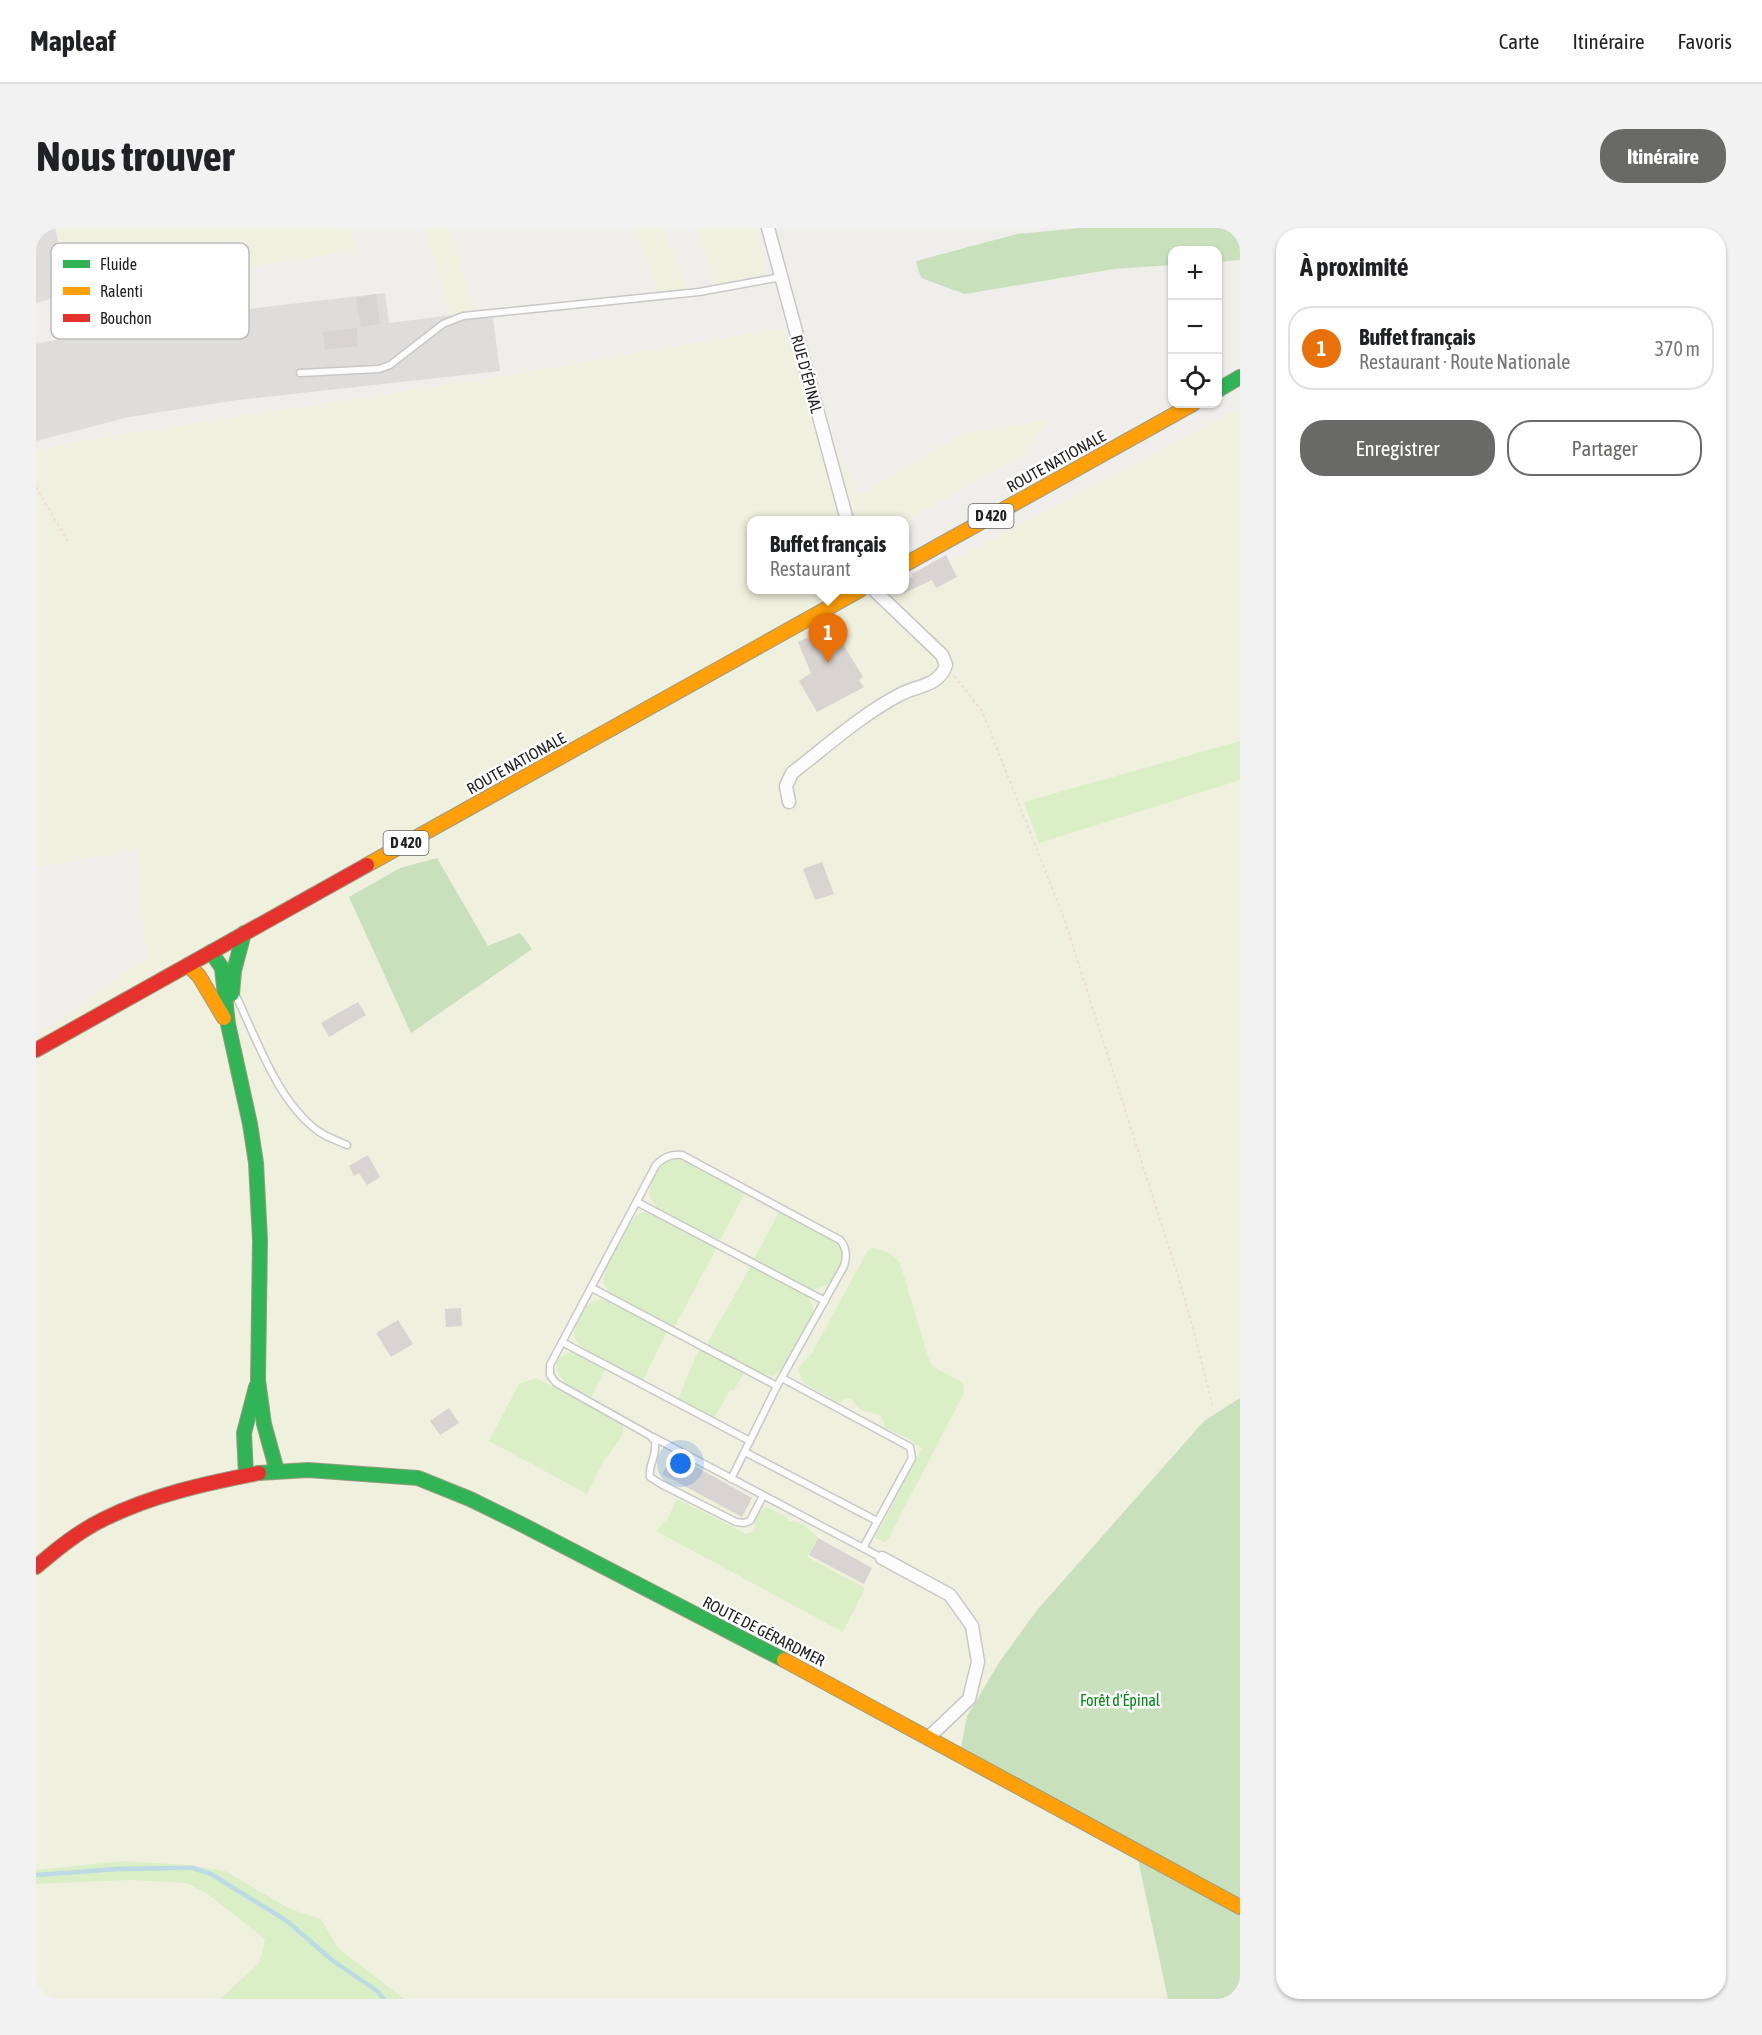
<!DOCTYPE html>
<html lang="fr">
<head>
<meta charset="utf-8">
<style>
	:root { --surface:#fff; --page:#f2f2f2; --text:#202124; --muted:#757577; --line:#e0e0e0; --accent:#696967 }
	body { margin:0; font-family:"Asap Condensed",sans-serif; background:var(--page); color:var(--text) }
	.controls { position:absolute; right:18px; top:18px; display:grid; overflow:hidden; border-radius:12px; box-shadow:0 2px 4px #0004 }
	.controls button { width:54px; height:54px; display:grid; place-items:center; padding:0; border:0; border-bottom:2px solid var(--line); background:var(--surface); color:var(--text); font:30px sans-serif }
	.you { position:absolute; left:645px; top:1236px; width:21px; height:21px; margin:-15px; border:4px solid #fff; border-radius:50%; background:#1a73e8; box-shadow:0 0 0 9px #1a73e833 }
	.badge { display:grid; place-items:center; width:39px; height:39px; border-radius:50%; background:var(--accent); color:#fff; font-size:20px; font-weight:700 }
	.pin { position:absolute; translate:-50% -50px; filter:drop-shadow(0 2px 3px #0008) }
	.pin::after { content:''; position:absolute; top:32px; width:21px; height:18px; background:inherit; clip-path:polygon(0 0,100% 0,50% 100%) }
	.popup { position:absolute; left:711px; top:288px; width:162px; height:78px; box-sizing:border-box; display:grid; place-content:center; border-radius:12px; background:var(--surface); filter:drop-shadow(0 2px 4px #0005); font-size:20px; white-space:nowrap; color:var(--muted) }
	.popup b { font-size:22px; color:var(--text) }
	.popup::after { content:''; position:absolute; left:50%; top:100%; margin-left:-12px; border:12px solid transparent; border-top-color:var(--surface) }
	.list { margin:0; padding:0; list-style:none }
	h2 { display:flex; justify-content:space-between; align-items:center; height:78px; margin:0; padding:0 24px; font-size:26px }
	h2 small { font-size:20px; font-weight:400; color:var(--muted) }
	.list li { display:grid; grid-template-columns:39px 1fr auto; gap:18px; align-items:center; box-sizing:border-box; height:84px; margin:0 12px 12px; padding:0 12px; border:2px solid var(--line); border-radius:24px }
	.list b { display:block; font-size:22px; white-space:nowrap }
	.list p { margin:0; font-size:20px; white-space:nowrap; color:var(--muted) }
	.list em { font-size:20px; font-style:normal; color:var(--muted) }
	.actions { display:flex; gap:12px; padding:18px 24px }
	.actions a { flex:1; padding:14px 0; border:2px solid var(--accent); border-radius:24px; text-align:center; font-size:21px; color:var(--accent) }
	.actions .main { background:var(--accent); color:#fff }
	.icon { flex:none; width:33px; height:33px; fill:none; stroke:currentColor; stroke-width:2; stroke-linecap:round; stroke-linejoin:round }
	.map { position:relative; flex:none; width:1204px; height:1771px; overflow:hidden; border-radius:24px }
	header { display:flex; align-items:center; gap:36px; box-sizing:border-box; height:84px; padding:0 30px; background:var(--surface); border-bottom:2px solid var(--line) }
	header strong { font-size:28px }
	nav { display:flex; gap:33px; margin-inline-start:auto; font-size:21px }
	.intro { display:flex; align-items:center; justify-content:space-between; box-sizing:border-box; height:144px; padding:0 36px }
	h1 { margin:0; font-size:42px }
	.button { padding:15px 27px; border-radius:24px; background:var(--accent); color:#fff; font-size:21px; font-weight:700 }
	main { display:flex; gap:36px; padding:0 36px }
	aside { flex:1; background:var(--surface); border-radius:24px; box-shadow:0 2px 4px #0004 }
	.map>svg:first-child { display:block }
	.residential { fill:#dfdddb }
	.farmland { fill:#eff0dd }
	.grass { fill:#dbefc7 }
	.forest { fill:#c9e0bd }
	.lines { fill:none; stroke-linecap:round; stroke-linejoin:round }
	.stream { stroke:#bcdbe5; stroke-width:4.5 }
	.building { fill:#d7d4d1 }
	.lane-casing { stroke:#c8c8c6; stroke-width:9 }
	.street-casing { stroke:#c8c8c6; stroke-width:15 }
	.fast-casing { stroke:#999b80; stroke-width:16 }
	.slow-casing { stroke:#999b80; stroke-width:16 }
	.jam-casing { stroke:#999b80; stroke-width:16 }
	.path { stroke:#edddda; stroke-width:2; stroke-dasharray:3 3; stroke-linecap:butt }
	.lane { stroke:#fdfcfc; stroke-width:6 }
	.street { stroke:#fdfcfc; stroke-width:12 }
	.fast { stroke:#30b455; stroke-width:14 }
	.slow { stroke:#ff9f0a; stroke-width:14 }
	.jam { stroke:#e5322d; stroke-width:14 }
	.labels { text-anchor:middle; stroke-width:5; stroke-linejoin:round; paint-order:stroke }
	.shield { fill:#fff; stroke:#646464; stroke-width:1.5 }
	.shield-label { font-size:15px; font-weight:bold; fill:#212121 }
	.street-label { font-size:16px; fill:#212121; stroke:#fff }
	.park-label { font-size:16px; fill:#028812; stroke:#fff }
	.key { fill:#fff; stroke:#bcbcbc; stroke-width:1.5 }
	.key-label { font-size:16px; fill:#212121 }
</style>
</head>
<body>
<header>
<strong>Mapleaf</strong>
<nav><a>Carte</a><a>Itinéraire</a><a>Favoris</a></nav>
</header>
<div class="intro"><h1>Nous trouver</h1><a class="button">Itinéraire</a></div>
<main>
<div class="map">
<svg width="1204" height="1771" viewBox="0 0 1204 1771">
	<rect width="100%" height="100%" fill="#f0eeea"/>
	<g class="residential">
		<path d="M0,0H19L35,65L0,75Z"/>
		<path d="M349,65L353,95L456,82L464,143L202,172L93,189L0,213V116L109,93Z"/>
	</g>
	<g class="farmland">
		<path d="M19,0H314L319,23L35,65Z"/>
		<path d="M388,0H413L439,84L415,87Z"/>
		<path d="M599,0H628L650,61L622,65Z"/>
		<path d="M661,0H720L731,46L679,57Z"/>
		<path d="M746,100L823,267L927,205L1012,192L988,226L869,293L716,292V362H868L869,357L1204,180V1170L1168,1193L1002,1381L1099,1617L1132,1771H368L302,1720L285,1691L254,1681L189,1643L0,1642V808L110,730L101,622L0,639V224L36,214L468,148Z"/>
		<path d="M94,1652L151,1655L173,1667L229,1711L225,1734L184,1771H116L100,1769L95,1771H0V1656Z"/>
	</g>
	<g class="grass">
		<path d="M1204,513V552L1003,615L988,574Z"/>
		<path d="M639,930L645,931L709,965L684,1012L622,980L614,970C611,954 623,935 639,930Z"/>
		<path d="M743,984L800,1013C815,1032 797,1064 773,1061L718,1031Z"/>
		<path d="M605,985H617L681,1019L638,1100L574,1066L567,1055C568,1040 592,991 605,985Z"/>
		<path d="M836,1019L854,1025L864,1035L894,1135L903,1142L927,1155L928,1165L850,1315L839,1310L886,1220L875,1212L849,1200L845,1187C828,1183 826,1185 815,1171H809L802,1175L768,1155L762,1143L763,1139L776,1125L831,1024Z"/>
		<path d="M715,1038L770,1067C775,1072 777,1078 777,1085L749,1140L737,1148L724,1146L670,1117Z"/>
		<path d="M566,1071L631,1103L607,1152C592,1143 545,1125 539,1110C537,1103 540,1098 543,1092C548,1079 552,1074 566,1071Z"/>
		<path d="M663,1121L708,1145L698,1162H694L678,1190L642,1171Z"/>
		<path d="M535,1124L569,1141L556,1169C541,1161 514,1152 522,1130Z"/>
		<path d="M500,1150L585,1195L587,1199V1207L567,1234L551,1266L453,1213L483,1156Z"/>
		<path d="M641,1271L710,1306L718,1303C718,1293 721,1285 731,1279L749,1288L754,1293C766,1292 773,1302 782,1309L771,1329L829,1360L807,1404L620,1303L632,1290Z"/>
		<path d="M86,1633L152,1637L189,1643L254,1681L285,1691L302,1720L368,1771H184L224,1734L229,1711L173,1667L151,1655L94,1652L0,1656V1642Z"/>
	</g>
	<g class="forest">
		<path d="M1045,0H1204V32L1182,34V22H1136V37L1078,41L929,66L885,50L880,33L981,6Z"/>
		<path d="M401,630L452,718L484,705L496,721L375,805L313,669L364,640Z"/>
		<path d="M1204,1170V1771H1132L1099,1617L925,1520L931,1488L964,1433L1002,1381L1168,1193Z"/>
	</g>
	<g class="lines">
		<path class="stream" d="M0,1647L82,1641L137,1640H157L175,1646L251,1693L296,1732L341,1763L348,1771"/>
	</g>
	<g class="building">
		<path d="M340,66L344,96L325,99L320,70Z"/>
		<path d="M321,100L322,118L289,122L287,104Z"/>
		<path d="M910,327L921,349L900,360L896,352L868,365V353L877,349L876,346Z"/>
		<path d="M796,398L827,449L823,452L828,459L781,484L763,453L775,445L762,414Z"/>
		<path d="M786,634L798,666L779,672L767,641Z"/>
		<path d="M322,774L330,787L293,809L285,795Z"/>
		<path d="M332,927L344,949L331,957L323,945L318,948L313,938Z"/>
		<path d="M425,1080L426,1098L410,1099L409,1081Z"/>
		<path d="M362,1092L377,1116L355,1129L340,1105Z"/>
		<path d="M413,1180L423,1195L404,1207L394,1193Z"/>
		<path d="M637,1226L716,1270L706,1289L626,1246Z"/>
		<path d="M782,1310L836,1340L828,1356L773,1327Z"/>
	</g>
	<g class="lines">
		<defs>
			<g id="lane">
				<path d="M264,145L343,141L354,137L407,96L427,88L663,64L745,49"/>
				<path d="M199,766C221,811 241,873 282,903C290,909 302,913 311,917"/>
				<path d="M601,974L789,1073"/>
				<path d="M556,1060L741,1158"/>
				<path d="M526,1114L714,1213"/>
				<path d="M746,1150L874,1219L876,1230L827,1320"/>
				<path d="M617,1209L846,1330"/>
				<path d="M709,1224L841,1293"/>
				<path d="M695,1251L741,1158L808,1038C811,1029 811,1020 804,1012L646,927C635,926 628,929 620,937L514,1137V1147L520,1155L613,1207L619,1213C621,1229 612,1237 614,1249L625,1256L700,1294L708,1295L714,1293L727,1268"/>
			</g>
			<g id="street">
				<path d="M732,0L811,292"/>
				<path d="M753,574L750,558L756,545C791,518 826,486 865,466C883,457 903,458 910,437L906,427L838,362"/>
				<path d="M846,1330L914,1367L936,1398L942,1434L933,1471L892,1510"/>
			</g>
			<g id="fast">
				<path d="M1182,162L1204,149"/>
				<path d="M175,724L186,740L192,796L214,896L220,935L224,1012L222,1152L228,1196L241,1243"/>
				<path d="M196,766L198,743L208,705"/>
				<path d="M223,1245L272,1242L382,1250L434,1271L485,1296L748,1432"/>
				<path d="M210,1247L208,1205L220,1159"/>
			</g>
			<g id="slow">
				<path d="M868,337L1157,176"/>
				<path d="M331,637L824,362"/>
				<path d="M152,737L163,748L188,790"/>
				<path d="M748,1432L1204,1679"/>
			</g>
			<g id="jam">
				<path d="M0,822L331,637"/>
				<path d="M0,1339C21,1321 43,1303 68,1291C116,1267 171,1255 223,1245"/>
			</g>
		</defs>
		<use href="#lane" class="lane-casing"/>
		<use href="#street" class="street-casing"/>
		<use href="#fast" class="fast-casing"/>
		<use href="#slow" class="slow-casing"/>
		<use href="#jam" class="jam-casing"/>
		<g class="path">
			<path d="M0,259L32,314"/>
			<path d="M918,448L946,483L1028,690L1142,1048L1162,1119L1177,1180"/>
		</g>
		<use href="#lane" class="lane"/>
		<use href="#street" class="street"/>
		<use href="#fast" class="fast"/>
		<use href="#slow" class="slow"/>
		<use href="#jam" class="jam"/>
	</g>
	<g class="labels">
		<g class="shield">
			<rect x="932.5" y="276" width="45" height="24" rx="4.5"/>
			<rect x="347.5" y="603" width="45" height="24" rx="4.5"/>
		</g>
		<g class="shield-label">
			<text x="955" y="293">D 420</text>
			<text x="370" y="620">D 420</text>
		</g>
		<g class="street-label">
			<text transform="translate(771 146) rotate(75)" y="6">RUE D’ÉPINAL</text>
			<text transform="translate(1020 233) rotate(-29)" y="6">ROUTE NATIONALE</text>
			<text transform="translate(480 535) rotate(-29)" y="6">ROUTE NATIONALE</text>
			<text transform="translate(728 1403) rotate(27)" y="6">ROUTE DE GÉRARDMER</text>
		</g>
		<g class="park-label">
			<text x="1084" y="1478">Forêt d'Épinal</text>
		</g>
	</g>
	<rect x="15" y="15" width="198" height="96" rx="9" class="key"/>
	<rect x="27" y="32" width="27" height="8" fill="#30b455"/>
	<rect x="27" y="59" width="27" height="8" fill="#ff9f0a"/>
	<rect x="27" y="86" width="27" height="8" fill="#e5322d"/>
	<g class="key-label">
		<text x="64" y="42">Fluide</text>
		<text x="64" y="69">Ralenti</text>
		<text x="64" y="96">Bouchon</text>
	</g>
</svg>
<div class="controls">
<button>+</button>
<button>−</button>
<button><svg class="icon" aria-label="locate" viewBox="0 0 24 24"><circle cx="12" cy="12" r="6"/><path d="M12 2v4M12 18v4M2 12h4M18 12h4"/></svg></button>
</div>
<div class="you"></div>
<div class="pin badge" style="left:792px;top:435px;background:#e8710a">1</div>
<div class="popup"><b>Buffet français</b>Restaurant</div>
</div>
<aside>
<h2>À proximité<small></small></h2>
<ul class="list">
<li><span class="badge" style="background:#e8710a">1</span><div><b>Buffet français</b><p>Restaurant · Route Nationale</p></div><em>370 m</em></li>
</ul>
<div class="actions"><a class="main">Enregistrer</a><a>Partager</a></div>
</aside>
</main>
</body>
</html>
